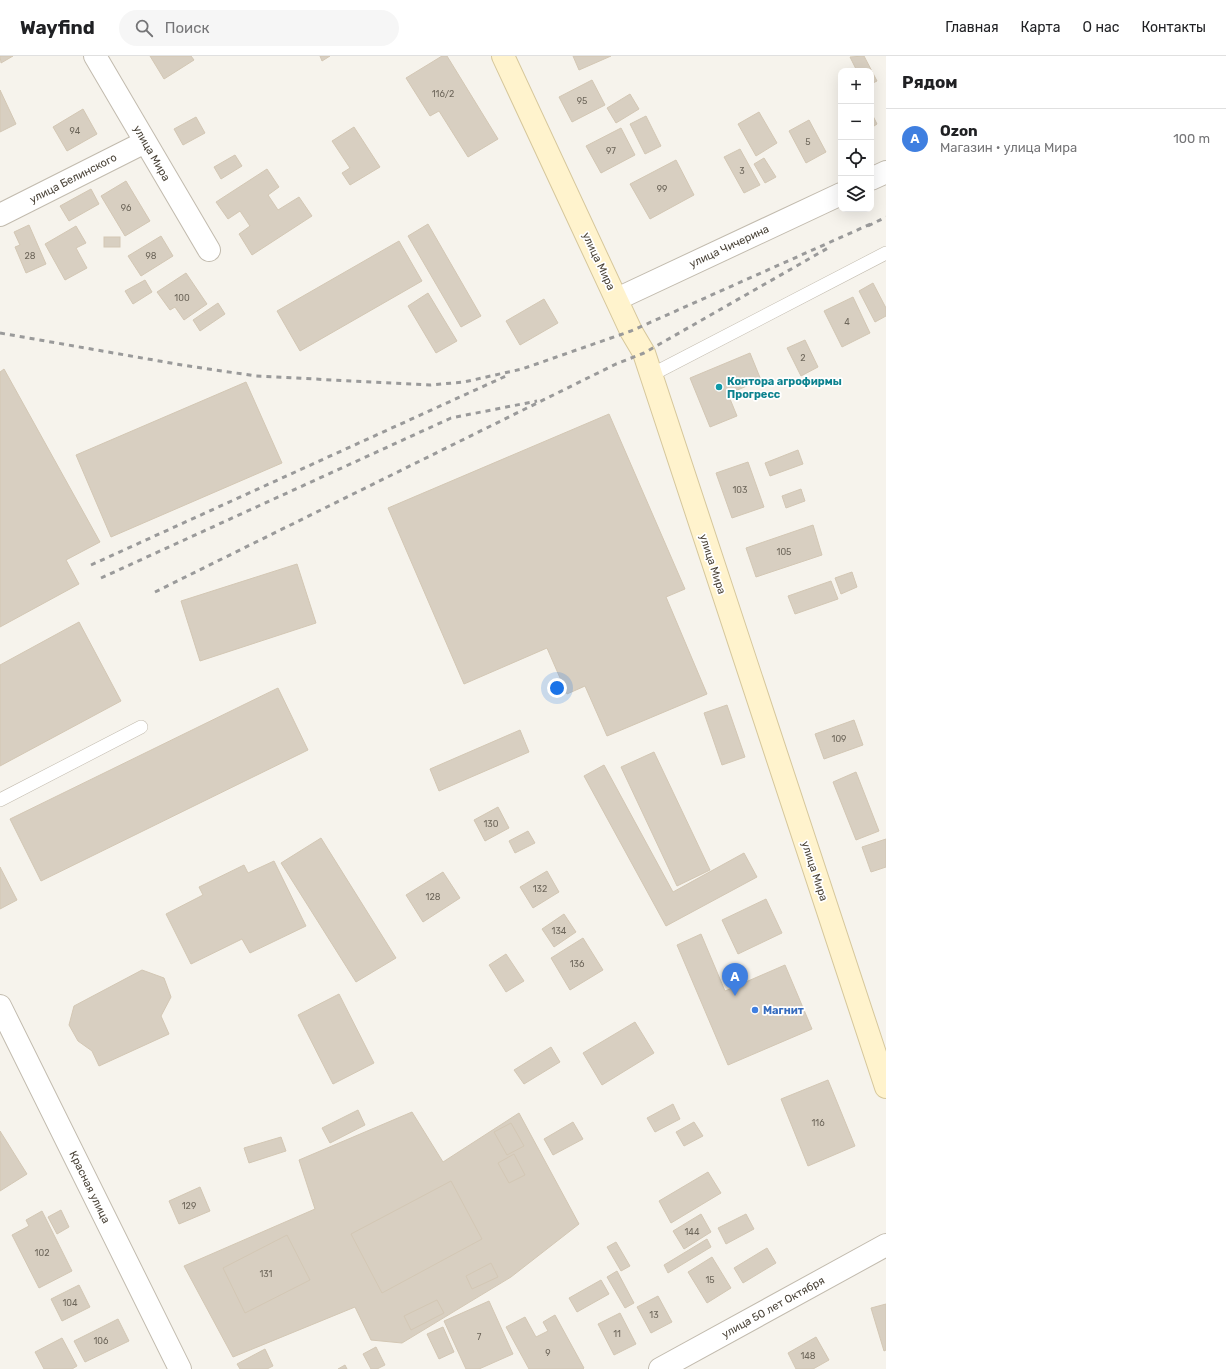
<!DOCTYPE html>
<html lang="ru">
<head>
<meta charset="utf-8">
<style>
	:root { --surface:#fff; --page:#f6f6f6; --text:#202124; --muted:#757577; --line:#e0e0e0; --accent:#d93025 }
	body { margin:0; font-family:Rubik,sans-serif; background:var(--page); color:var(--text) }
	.controls { position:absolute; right:12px; top:12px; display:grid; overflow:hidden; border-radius:8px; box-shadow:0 4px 16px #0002 }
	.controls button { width:36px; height:36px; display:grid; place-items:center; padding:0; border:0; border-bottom:1px solid var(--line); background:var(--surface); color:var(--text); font:20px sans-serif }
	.you { position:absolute; left:557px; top:632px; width:14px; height:14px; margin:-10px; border:3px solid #fff; border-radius:50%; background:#1a73e8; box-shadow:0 0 0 6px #1a73e833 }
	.badge { display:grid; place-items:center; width:26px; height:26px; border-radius:50%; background:var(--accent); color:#fff; font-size:13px; font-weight:700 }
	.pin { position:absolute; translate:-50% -33px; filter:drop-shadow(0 1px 2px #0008) }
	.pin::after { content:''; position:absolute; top:21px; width:14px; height:12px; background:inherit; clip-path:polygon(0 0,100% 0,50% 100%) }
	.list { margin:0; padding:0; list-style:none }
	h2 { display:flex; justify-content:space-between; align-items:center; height:52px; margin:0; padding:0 16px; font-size:17px }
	h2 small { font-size:13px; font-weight:400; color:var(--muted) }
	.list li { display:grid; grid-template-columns:26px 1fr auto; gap:12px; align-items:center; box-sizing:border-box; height:60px; padding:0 16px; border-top:1px solid var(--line) }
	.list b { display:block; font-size:15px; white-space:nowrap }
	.list p { margin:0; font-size:13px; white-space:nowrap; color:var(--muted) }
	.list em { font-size:13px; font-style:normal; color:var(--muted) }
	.icon { flex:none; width:22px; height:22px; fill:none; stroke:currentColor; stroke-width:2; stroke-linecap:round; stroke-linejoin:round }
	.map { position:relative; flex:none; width:886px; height:1313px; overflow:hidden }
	header { display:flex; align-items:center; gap:24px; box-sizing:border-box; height:56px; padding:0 20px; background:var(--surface); border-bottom:1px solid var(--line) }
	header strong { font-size:19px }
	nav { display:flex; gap:22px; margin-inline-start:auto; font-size:14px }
	.search { width:280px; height:36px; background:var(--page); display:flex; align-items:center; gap:10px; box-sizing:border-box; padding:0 14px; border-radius:22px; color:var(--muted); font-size:15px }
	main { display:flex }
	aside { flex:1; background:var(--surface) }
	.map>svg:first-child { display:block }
	.building { fill:#d8cfc1; stroke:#d3c7b4 }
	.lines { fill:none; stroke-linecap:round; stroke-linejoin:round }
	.lane-casing { stroke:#c2bbae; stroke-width:14 }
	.street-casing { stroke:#c2bbae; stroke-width:24 }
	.secondary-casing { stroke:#d6c79b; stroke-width:24 }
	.lane { stroke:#fff; stroke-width:13 }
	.street { stroke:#fff; stroke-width:22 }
	.secondary { stroke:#fff3cd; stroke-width:22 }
	.rail { stroke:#9a9a9a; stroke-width:3; stroke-dasharray:5 5; stroke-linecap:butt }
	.culture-dot { fill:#0f9aa8; stroke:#fff; stroke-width:1.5 }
	.shop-dot { fill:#3f7fe0; stroke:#fff; stroke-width:1.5 }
	.labels { text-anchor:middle; stroke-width:3.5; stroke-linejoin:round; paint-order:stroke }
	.number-label { font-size:9px; fill:#6e675b }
	.street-label { font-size:11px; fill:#4b4439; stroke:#fff }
	.culture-label { font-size:11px; font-weight:bold; fill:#0d838f; stroke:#fff; text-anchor:start }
	.shop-label { font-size:11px; font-weight:bold; fill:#366cbe; stroke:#fff; text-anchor:start }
</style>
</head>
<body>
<header>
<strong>Wayfind</strong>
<div class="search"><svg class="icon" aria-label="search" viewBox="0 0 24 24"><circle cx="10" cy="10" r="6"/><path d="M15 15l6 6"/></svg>Поиск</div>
<nav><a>Главная</a><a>Карта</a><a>О нас</a><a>Контакты</a></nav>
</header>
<main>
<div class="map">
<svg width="886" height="1313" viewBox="0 0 886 1313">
	<rect width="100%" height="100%" fill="#f6f3ec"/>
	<g class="building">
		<path d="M0,0H13L1,7Z"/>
		<path d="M150,0H191L194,4L164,23Z"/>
		<path d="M320,0H330L322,5Z"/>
		<path d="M442,0H447L498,83L468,101L439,55L430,60L406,22Z"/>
		<path d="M573,0H611L579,14Z"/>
		<path d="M864,0L877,25L871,28V15H857L850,1Z"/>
		<path d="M592,24L605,49L572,66L559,41Z"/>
		<path d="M0,34L16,68L0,76Z"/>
		<path d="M630,38L639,53L616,67L607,52Z"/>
		<path d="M83,53L97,78L67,95L53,71Z"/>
		<path d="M759,56L777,87L756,100L738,68Z"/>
		<path d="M871,56L877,68L871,72Z"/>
		<path d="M646,60L661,90L645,98L630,68Z"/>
		<path d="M196,61L205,77L183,89L174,73Z"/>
		<path d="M809,64L826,96L806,107L789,75Z"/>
		<path d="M354,71L380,111L350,129L342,117L350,112L332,85Z"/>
		<path d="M621,72L635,99L601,117L586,90Z"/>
		<path d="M740,93L760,129L744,137L724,101Z"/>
		<path d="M235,99L242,110L221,123L214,111Z"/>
		<path d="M764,102L776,121L765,127L754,108Z"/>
		<path d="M676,104L694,139L650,163L630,128Z"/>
		<path d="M267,113L279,131L268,139L278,154L299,141L312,160L252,199L239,178L250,170L240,155L228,163L216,146Z"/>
		<path d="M126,125L150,165L125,180L101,140Z"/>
		<path d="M91,133L99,148L69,165L60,150Z"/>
		<path d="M428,168L481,260L461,271L408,180Z"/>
		<path d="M29,169L46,208L26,217L15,191L20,189L14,176Z"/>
		<path d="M76,170L86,187L76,192L87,212L65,224L45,188Z"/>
		<path d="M161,180L173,200L141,220L128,200Z"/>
		<rect x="104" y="181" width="16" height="10"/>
		<path d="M399,185L422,225L300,295L277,255Z"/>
		<path d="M186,217L207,248L184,264L175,251L170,254L157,236Z"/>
		<path d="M145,224L152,236L133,248L125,235Z"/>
		<path d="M873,227L886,252V260L875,266L859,235Z"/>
		<path d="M428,237L457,285L436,297L408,250Z"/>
		<path d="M853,241L870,277L842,291L824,255Z"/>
		<path d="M544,243L558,267L520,289L506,265Z"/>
		<path d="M218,247L225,258L200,275L193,264Z"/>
		<path d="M805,284L818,311L801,320L787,292Z"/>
		<path d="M750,297L761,324L728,338L737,360L710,371L690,322Z"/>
		<path d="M4,313L100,486L66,504L79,528L0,571V316Z"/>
		<path d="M246,326L282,407L111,481L76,399Z"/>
		<path d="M609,358L685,533L666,541L707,638L607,680L585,630L567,638L547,592L464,628L388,452Z"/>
		<path d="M798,394L803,408L770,420L765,407Z"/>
		<path d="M748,406L764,451L732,462L716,417Z"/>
		<path d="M801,433L805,445L786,452L782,440Z"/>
		<path d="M813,469L822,499L756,521L746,492Z"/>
		<path d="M297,508L316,567L200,605L181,545Z"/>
		<path d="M852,516L857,531L841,538L835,522Z"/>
		<path d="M831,525L838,543L795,558L788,540Z"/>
		<path d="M79,566L121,645L0,710V609Z"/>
		<path d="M278,632L308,694L41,825L10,763Z"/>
		<path d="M727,649L745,701L722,709L704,657Z"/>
		<path d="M854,664L863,689L824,703L815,678Z"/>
		<path d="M520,674L529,696L439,735L430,713Z"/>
		<path d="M654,696L710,814L677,830L621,711Z"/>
		<path d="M604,709L673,836L744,797L757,821L666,870L584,720Z"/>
		<path d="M856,716L879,775L856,784L833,726Z"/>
		<path d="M498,751L509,772L485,785L474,764Z"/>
		<path d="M528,775L535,787L515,797L509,785Z"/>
		<path d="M321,782L396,902L356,926L281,807Z"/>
		<path d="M886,783V811L871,816L862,791Z"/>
		<path d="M274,805L306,870L250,897L242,883L191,908L166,858L203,839L199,831L244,809L248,817Z"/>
		<path d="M0,811L17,844L0,853Z"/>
		<path d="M547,815L559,836L533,852L520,831Z"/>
		<path d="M443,816L460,842L423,866L406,839Z"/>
		<path d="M766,843L782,877L738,898L722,864Z"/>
		<path d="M564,858L576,876L554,891L542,873Z"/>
		<path d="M701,878L725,935L785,909L812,973L728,1009L677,889Z"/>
		<path d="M583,882L603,914L570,934L551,902Z"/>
		<path d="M506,898L524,925L506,936L489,909Z"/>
		<path d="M142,914L164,922L171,941L161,960L169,978L99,1010L92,995L78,985L69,969L74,950Z"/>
		<path d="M339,938L374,1007L333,1028L298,959Z"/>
		<path d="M635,966L654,997L602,1029L583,997Z"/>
		<path d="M551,991L560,1006L524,1028L514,1014Z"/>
		<path d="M828,1024L855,1090L808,1110L781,1043Z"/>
		<path d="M673,1048L680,1063L655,1076L647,1062Z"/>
		<path d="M358,1054L365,1069L330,1087L322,1072Z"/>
		<path d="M412,1056L443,1106L519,1057L579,1168L511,1221L402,1287L371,1284L355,1251L233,1301L184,1210L315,1153L299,1104Z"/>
		<path d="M573,1066L583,1083L553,1099L544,1083Z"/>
		<path d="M694,1066L703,1080L684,1090L676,1076Z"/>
		<path d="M511,1067L524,1090L507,1099L494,1076Z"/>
		<path d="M0,1075L27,1118L0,1135Z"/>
		<path d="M281,1081L286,1095L249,1107L244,1092Z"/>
		<path d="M514,1098L525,1119L509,1127L498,1107Z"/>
		<path d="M708,1116L721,1137L671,1167L659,1145Z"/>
		<path d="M451,1125L482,1183L382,1237L351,1178Z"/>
		<path d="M200,1131L210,1155L179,1168L169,1145Z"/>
		<path d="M61,1154L69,1171L57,1178L48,1161Z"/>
		<path d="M42,1155L72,1215L39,1232L12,1179L29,1170L26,1164Z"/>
		<path d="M701,1158L711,1176L684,1193L673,1175Z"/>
		<path d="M746,1158L754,1173L726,1188L718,1172Z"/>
		<path d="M287,1179L310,1224L245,1257L223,1212Z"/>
		<path d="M707,1183L711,1191L668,1217L664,1209Z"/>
		<path d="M616,1186L630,1210L621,1215L607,1191Z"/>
		<path d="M767,1192L776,1207L743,1227L734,1212Z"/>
		<path d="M712,1201L731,1232L707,1247L688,1216Z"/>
		<path d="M491,1207L498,1221L472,1233L466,1220Z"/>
		<path d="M617,1215L634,1247L625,1252L607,1221Z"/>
		<path d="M601,1224L609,1238L577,1256L569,1242Z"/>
		<path d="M79,1229L90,1251L62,1265L51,1243Z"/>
		<path d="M658,1240L672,1266L651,1277L637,1251Z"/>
		<path d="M437,1244L444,1257L411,1274L404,1260Z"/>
		<path d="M489,1245L513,1298L479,1313H466L444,1265Z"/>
		<path d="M886,1248V1294L884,1295L871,1252Z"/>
		<path d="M620,1257L636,1288L614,1299L598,1268Z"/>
		<path d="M555,1259L584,1312L583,1313H529L506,1271L525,1261L536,1281L548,1275L543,1266Z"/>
		<path d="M118,1263L129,1285L85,1306L74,1285Z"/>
		<path d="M443,1271L454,1296L439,1303L427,1278Z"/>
		<path d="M816,1281L829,1304L813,1313H796L788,1297Z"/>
		<path d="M62,1282L77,1310L72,1313H44L35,1296Z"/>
		<path d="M376,1291L385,1309L377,1313H371L363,1298Z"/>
		<path d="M265,1293L273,1310L267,1313H240L237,1308Z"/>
		<path d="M345,1309L347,1313H338Z"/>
	</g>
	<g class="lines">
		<defs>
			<g id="lane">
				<path d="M651,319L886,197"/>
				<path d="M0,744L141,671"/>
			</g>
			<g id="street">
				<path d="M95,0L209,194"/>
				<path d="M871,123L886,116"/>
				<path d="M0,159L145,86"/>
				<path d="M617,243L841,138"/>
				<path d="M0,950L180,1313"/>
				<path d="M660,1313L886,1189"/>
			</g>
			<path id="secondary" d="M503,0L631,275L644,297L886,1031"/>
		</defs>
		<use href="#lane" class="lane-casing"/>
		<use href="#street" class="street-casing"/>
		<use href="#secondary" class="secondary-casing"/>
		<use href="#lane" class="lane"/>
		<use href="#street" class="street"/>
		<use href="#secondary" class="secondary"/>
		<g class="rail">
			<path d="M868,170L886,161"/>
			<path d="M0,277L182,309L256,320L430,329L464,326L522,313L631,275L873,167"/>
			<path d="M91,509L506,320"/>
			<path d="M101,522L451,362L537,345"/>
			<path d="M155,536L616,308L644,297L828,192"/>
		</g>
	</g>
	<circle class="culture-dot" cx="719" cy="331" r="4"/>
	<circle class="shop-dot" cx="755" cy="954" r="4"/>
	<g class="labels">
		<g class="number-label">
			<text x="443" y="41">116/2</text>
			<text x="582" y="48">95</text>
			<text x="75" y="78">94</text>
			<text x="808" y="89">5</text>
			<text x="611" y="98">97</text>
			<text x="742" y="118">3</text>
			<text x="662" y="136">99</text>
			<text x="126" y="155">96</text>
			<text x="30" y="203">28</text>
			<text x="151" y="203">98</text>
			<text x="182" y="245">100</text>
			<text x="847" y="269">4</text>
			<text x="803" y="305">2</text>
			<text x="740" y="437">103</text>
			<text x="784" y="499">105</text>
			<text x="839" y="686">109</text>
			<text x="491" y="771">130</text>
			<text x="540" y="836">132</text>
			<text x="433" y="844">128</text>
			<text x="559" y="878">134</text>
			<text x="577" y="911">136</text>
			<text x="818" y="1070">116</text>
			<text x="189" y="1153">129</text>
			<text x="692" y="1179">144</text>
			<text x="42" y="1200">102</text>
			<text x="266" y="1221">131</text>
			<text x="710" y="1227">15</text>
			<text x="70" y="1250">104</text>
			<text x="654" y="1262">13</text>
			<text x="617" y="1281">11</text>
			<text x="479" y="1284">7</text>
			<text x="101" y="1288">106</text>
			<text x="548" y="1300">9</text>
			<text x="808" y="1303">148</text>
		</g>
		<g class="street-label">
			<text transform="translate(152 97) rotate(60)" y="4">улица Мира</text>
			<text transform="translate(73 122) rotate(-27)" y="4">улица Белинского</text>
			<text transform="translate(729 190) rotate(-25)" y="4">улица Чичерина</text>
			<text transform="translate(599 205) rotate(65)" y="4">улица Мира</text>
			<text transform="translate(713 508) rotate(72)" y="4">улица Мира</text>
			<text transform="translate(815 815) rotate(72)" y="4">улица Мира</text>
			<text transform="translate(90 1131) rotate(64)" y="4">Красная улица</text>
			<text transform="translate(773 1251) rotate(-29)" y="4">улица 50 лет Октября</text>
		</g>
		<g class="culture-label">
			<text x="727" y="329">Контора агрофирмы<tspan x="727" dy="13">Прогресс</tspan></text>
		</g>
		<g class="shop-label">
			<text x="763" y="958">Магнит</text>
		</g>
	</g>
</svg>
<div class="controls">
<button>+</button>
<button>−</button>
<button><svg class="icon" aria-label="locate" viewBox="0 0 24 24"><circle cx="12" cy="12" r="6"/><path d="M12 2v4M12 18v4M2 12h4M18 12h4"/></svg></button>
<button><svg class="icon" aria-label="layers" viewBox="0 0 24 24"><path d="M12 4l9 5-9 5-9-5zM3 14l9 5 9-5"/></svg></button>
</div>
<div class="you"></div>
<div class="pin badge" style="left:735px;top:940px;background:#3f7fe0">A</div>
</div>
<aside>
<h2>Рядом<small></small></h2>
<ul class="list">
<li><span class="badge" style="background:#3f7fe0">A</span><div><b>Ozon</b><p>Магазин · улица Мира</p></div><em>100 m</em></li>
</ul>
</aside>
</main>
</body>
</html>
